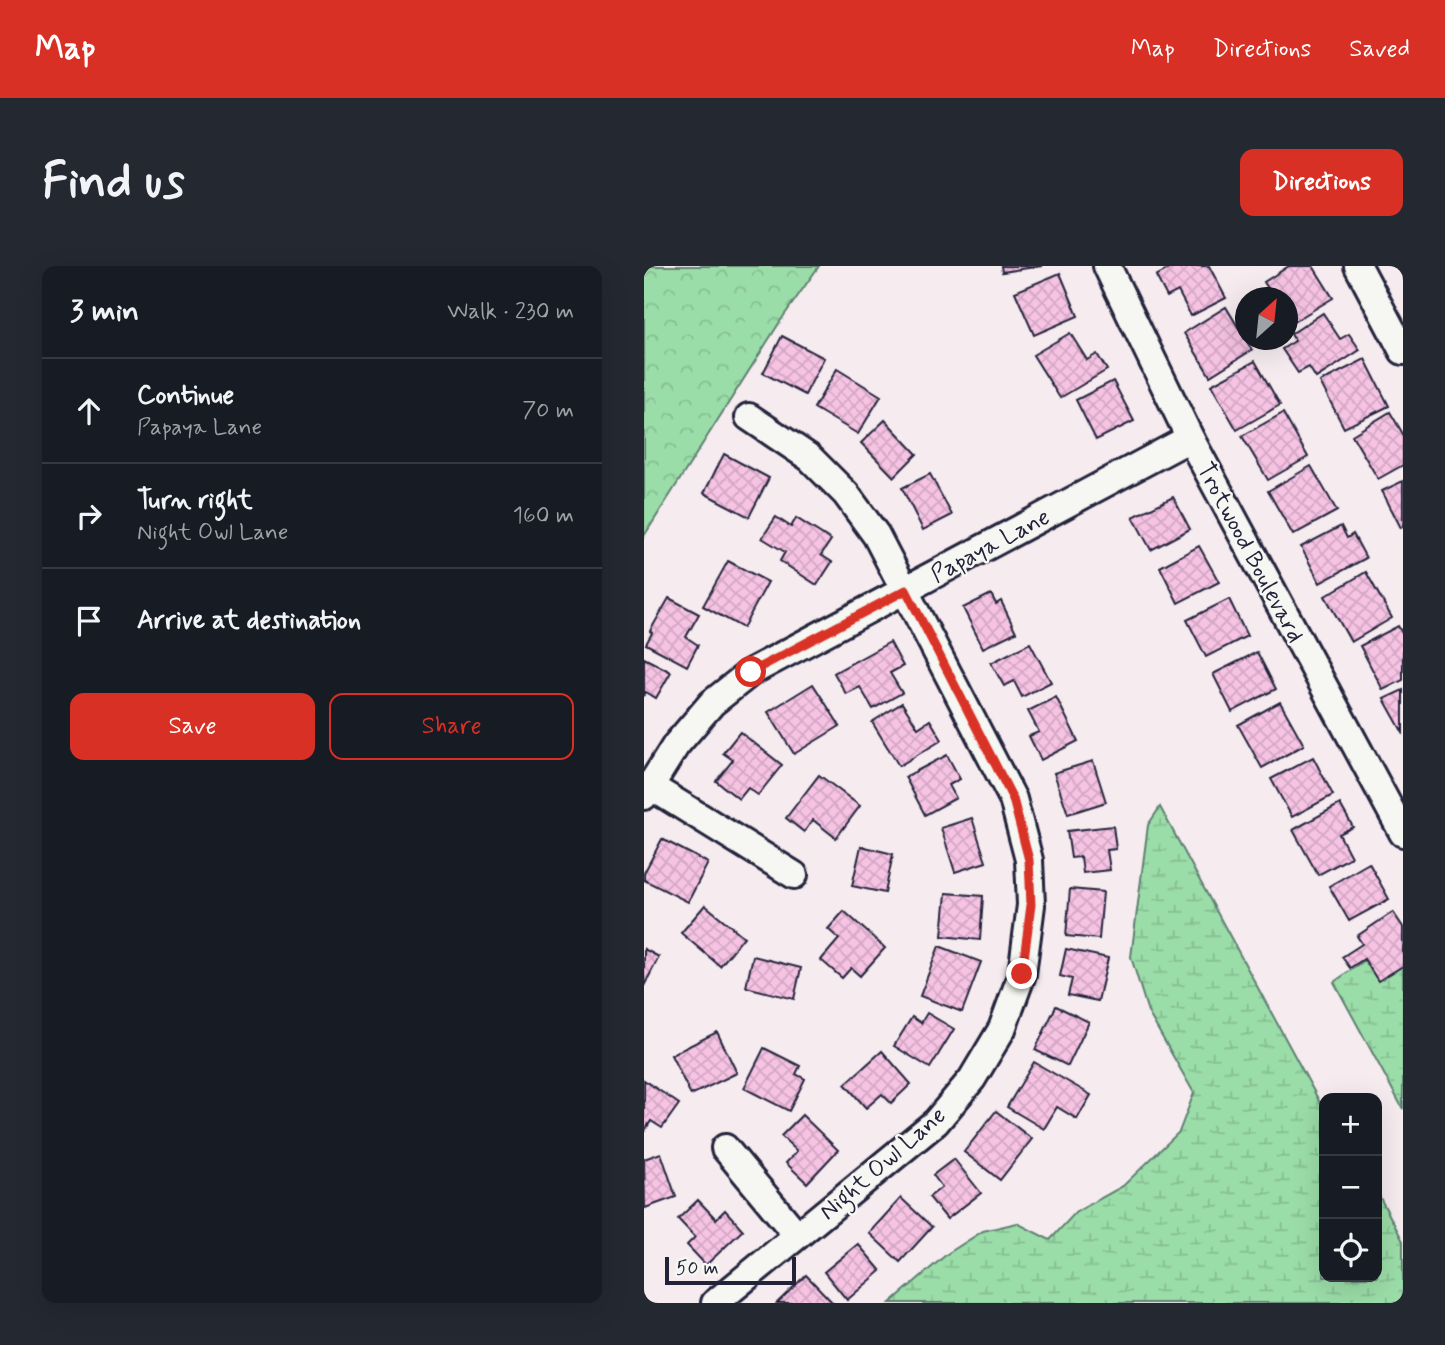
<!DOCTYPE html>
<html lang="en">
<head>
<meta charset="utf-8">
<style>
	:root { --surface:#171b24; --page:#242831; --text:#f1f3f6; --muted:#9ea1a6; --line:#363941; --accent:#d93025 }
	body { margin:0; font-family:Mynerve,sans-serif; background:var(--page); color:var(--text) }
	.controls { position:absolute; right:21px; bottom:21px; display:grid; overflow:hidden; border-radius:14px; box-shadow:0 7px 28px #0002 }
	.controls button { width:63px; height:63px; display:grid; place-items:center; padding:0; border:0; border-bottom:2px solid var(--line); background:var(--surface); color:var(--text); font:35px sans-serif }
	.compass { position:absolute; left:591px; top:21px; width:63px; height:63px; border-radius:50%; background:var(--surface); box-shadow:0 7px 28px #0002; rotate:27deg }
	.scale { position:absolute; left:21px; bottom:18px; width:131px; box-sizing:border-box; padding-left:7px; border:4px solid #22223b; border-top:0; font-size:19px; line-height:24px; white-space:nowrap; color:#22223b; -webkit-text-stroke:5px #f6f6f2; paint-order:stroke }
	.stop { position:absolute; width:21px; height:21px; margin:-16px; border:5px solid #d93025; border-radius:50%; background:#fff }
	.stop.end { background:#d93025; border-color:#fff; box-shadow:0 2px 7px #0008 }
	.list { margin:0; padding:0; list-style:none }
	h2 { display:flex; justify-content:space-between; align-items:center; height:91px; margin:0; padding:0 28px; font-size:30px }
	h2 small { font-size:23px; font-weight:400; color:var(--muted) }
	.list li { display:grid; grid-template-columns:46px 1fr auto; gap:21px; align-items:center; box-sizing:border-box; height:105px; padding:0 28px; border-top:2px solid var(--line) }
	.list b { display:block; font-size:26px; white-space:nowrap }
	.list p { margin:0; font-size:23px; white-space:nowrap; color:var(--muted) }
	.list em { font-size:23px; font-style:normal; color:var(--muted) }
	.actions { display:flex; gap:14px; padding:21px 28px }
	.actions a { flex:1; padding:16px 0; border:2px solid var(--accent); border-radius:14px; text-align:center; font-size:24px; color:var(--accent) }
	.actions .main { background:var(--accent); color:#fff }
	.icon { flex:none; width:38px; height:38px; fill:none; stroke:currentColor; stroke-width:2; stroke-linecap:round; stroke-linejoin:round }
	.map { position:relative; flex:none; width:759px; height:1037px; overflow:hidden; border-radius:14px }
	header { display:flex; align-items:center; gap:42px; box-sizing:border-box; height:98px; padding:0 35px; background:var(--accent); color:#fff }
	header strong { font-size:33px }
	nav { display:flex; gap:38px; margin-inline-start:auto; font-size:24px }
	.intro { display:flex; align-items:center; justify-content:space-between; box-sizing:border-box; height:168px; padding:0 42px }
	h1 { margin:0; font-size:49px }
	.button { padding:18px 32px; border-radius:14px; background:var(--accent); color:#fff; font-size:24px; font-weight:700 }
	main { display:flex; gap:42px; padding:0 42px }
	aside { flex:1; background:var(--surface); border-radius:14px; box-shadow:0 7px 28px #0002 }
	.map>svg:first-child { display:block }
	.forest { fill:url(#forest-crowns); stroke:#5e8072; stroke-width:2 }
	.wetland { fill:url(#wetland-marsh); stroke:#5e8072; stroke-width:2 }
	.building { fill:url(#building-cross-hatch); stroke:#22223b; stroke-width:2 }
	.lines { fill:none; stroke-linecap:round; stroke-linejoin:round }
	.minor-casing { stroke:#22223b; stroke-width:32 }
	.minor { stroke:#f6f6f2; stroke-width:26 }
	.route { stroke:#d93025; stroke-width:9 }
	.labels { text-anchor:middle; stroke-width:5; stroke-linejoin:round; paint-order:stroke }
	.street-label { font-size:24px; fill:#22223b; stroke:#f6f6f2 }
</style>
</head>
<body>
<header>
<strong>Map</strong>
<nav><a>Map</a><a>Directions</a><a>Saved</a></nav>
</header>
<div class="intro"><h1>Find us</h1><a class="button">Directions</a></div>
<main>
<aside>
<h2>3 min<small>Walk · 230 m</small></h2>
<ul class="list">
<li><svg class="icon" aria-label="ahead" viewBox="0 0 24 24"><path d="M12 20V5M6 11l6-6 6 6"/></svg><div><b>Continue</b><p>Papaya Lane</p></div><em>70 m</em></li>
<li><svg class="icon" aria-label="right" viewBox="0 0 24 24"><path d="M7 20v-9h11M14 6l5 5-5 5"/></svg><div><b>Turn right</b><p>Night Owl Lane</p></div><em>160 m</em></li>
<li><svg class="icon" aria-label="arrive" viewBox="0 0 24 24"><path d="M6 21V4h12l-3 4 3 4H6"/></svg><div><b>Arrive at destination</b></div></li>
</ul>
<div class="actions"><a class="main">Save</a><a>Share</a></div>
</aside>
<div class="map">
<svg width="759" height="1037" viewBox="0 0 759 1037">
	<defs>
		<pattern id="forest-crowns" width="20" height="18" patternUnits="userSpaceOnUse" patternTransform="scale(1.75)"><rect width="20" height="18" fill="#9bdda8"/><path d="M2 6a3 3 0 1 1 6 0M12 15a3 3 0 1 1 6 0" fill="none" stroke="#85bd92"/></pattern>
		<pattern id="wetland-marsh" width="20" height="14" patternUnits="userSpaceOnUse" patternTransform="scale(1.75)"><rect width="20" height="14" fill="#9bdda8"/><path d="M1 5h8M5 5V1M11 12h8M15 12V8" fill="none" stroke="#85bd92"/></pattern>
		<pattern id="building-cross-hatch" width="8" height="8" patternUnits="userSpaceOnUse" patternTransform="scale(1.75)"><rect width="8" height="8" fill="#f6c3e3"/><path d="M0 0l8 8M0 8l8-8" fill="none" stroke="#d3a7c4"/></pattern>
	</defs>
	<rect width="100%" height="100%" fill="#f6ecef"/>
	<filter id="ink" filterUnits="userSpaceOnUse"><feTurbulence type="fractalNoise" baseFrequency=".0143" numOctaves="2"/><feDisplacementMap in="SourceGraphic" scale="14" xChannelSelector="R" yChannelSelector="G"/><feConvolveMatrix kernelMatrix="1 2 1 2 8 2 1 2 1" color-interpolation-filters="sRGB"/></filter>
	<g filter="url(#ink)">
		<path class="forest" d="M0,0H175L139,51L0,270Z"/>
		<g class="wetland">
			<path d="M516,541L680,844V1011H733V926L759,975V1037H246L303,988L339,965L373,957L406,974L432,946L479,920L535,866L550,827L504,746L487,691L504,559Z"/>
			<path d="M759,674V843L690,716L748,675Z"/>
		</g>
		<g class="building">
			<path d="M357,0H398L358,6Z"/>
			<path d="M530,0H565L582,32L547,50L534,25L523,31L512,10Z"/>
			<path d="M645,0H669L689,32L646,58L643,53V32H630L620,16Z"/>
			<path d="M416,7L434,50L390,69L371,26Z"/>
			<path d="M582,41L608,84L566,110L540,67Z"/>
			<path d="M679,47L696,73L705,68L716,84L672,112L665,101L654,107L638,83L651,75L647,68Z"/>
			<path d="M426,67L443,94L453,88L463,104L416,132L389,89Z"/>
			<path d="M138,70L180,92L161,129L119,107Z"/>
			<path d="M721,93L745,140L700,162L676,116Z"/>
			<path d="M611,95L636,139L593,164L567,119Z"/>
			<path d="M193,103L237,130L214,168L170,142Z"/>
			<path d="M469,115L490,155L452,174L432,134Z"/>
			<path d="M746,146L759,168V199L734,213L708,169Z"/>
			<path d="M639,147L664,191L624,214L598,170Z"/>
			<path d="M241,154L273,188L250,211L217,177Z"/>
			<path d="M80,188L125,212L105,251L60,227Z"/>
			<path d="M667,200L693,245L649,269L624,225Z"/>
			<path d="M286,208L308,249L279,264L258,222Z"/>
			<path d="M759,215V261L757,262L738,225Z"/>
			<path d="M529,231L546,263L507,284L489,251Z"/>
			<path d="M132,251L147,261L152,252L187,274L177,289L188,296L173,319L136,295L141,286L118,272Z"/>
			<path d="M697,260L703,272L709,268L722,292L676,317L657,281Z"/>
			<path d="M555,280L575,316L534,337L516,301Z"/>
			<path d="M84,295L124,316L99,362L59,340Z"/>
			<path d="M722,306L748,352L707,376L681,330Z"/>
			<path d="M347,328L352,338L357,335L372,366L339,382L319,342Z"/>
			<path d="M25,332L55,348L42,371L54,379L43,400L2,378L8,367L6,365Z"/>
			<path d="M585,333L603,370L562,391L543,354Z"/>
			<path d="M754,360L759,369V414L739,424L716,380Z"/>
			<path d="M246,376L259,400L246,407L258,427L229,443L216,421L202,428L190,407Z"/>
			<path d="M386,377L407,416L378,431L370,415L360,420L347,397Z"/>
			<path d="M613,386L632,423L588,446L569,408Z"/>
			<path d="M0,392L27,406L12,432L2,426L0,429Z"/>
			<path d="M169,418L196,460L150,488L124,446Z"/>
			<path d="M759,424V467L740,433Z"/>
			<path d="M412,431L434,475L397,494L385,470L395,466L384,445Z"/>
			<path d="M636,436L660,479L618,502L594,459Z"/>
			<path d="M258,437L274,462L286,454L298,474L255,500L228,456Z"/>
			<path d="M96,466L138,499L114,529L104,522L95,533L72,515L89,494L79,487Z"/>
			<path d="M303,489L316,513L305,519L312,532L281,549L261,511Z"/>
			<path d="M669,491L689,529L648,551L627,513Z"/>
			<path d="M449,495L462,536L424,548L410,507Z"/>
			<path d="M175,509L216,540L192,572L169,554L160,566L142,552Z"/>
			<path d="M696,538L709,561L695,568L707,591L674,609L649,564Z"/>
			<path d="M328,552L342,596L311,606L297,562Z"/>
			<path d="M469,560L472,583L463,584L466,604L439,607L437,591L427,592L423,565Z"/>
			<path d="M18,573L64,597L44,636L0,614V607Z"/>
			<path d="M217,580L249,588L241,627L208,620Z"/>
			<path d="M725,597L745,633L705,655L685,620Z"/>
			<path d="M426,623L459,626L455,673L422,670Z"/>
			<path d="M302,627L339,630L336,674L298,670Z"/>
			<path d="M61,639L100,671L76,700L37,667Z"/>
			<path d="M200,645L241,682L216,710L207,702L198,712L177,694L195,673L184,663Z"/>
			<path d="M749,646L759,661V700L734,715L720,693L706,702L698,691L718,678L713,670Z"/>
			<path d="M295,680L337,696L318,746L276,730Z"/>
			<path d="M0,683L15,691L0,720Z"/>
			<path d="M422,683L464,692L454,735L424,729L428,713L416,710Z"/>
			<path d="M109,690L157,702L150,733L102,721Z"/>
			<path d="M412,740L445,756L424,800L391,784Z"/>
			<path d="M283,747L310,763L286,802L250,780L268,751L277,757Z"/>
			<path d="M73,766L93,807L47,829L27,789Z"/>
			<path d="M120,782L156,800L152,808L161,813L145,845L100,822Z"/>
			<path d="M238,785L267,818L247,837L238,828L222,842L201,818Z"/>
			<path d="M390,796L447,829L433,853L413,841L400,863L363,841Z"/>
			<path d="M0,814L35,838L18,862L7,855L0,866Z"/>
			<path d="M352,845L388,873L356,914L320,886Z"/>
			<path d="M158,849L194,884L163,917L142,897L153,885L137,870Z"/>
			<path d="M17,887L32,931L1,942L0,893Z"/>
			<path d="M310,893L337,927L303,953L285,931L298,921L289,909Z"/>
			<path d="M257,932L288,961L256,996L225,967Z"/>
			<path d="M54,934L72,953L81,944L99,964L62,999L43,979L51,971L34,953Z"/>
			<path d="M214,978L237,1005L203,1034L180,1006Z"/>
			<path d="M162,1009L189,1037H133Z"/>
		</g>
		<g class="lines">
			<defs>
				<g id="minor">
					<path d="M463,0L546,172L759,567"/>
					<path d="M714,0L759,85"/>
					<path d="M6,520L150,609"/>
					<path d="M0,530L32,479L68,437L107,406L546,172"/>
					<path d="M81,882L153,969"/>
					<path d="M71,1037L292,856L328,813L358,763L378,708L387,639L385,594L369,533L232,269L202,228L166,192L105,151"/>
				</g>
			</defs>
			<use href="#minor" class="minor-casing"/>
			<use href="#minor" class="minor"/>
		</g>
	</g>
	<g class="lines" filter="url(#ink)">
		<path class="route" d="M107,406L262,324L369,533L385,594L387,639L378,708"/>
	</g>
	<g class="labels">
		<g class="street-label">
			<text transform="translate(346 279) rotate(-28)" y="8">Papaya Lane</text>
			<text transform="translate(607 286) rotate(62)" y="8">Trotwood Boulevard</text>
			<text transform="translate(238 897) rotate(-41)" y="8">Night Owl Lane</text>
		</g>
	</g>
</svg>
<div class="controls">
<button>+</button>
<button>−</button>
<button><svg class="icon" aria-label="locate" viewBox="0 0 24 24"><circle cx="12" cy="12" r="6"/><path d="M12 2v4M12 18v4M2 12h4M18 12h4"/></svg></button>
</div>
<svg class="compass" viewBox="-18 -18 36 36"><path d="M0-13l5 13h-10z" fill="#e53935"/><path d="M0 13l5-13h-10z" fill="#9ea1a6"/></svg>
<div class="scale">50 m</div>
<div class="stop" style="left:107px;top:406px"></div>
<div class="stop end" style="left:378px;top:708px"></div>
</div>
</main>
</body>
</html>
